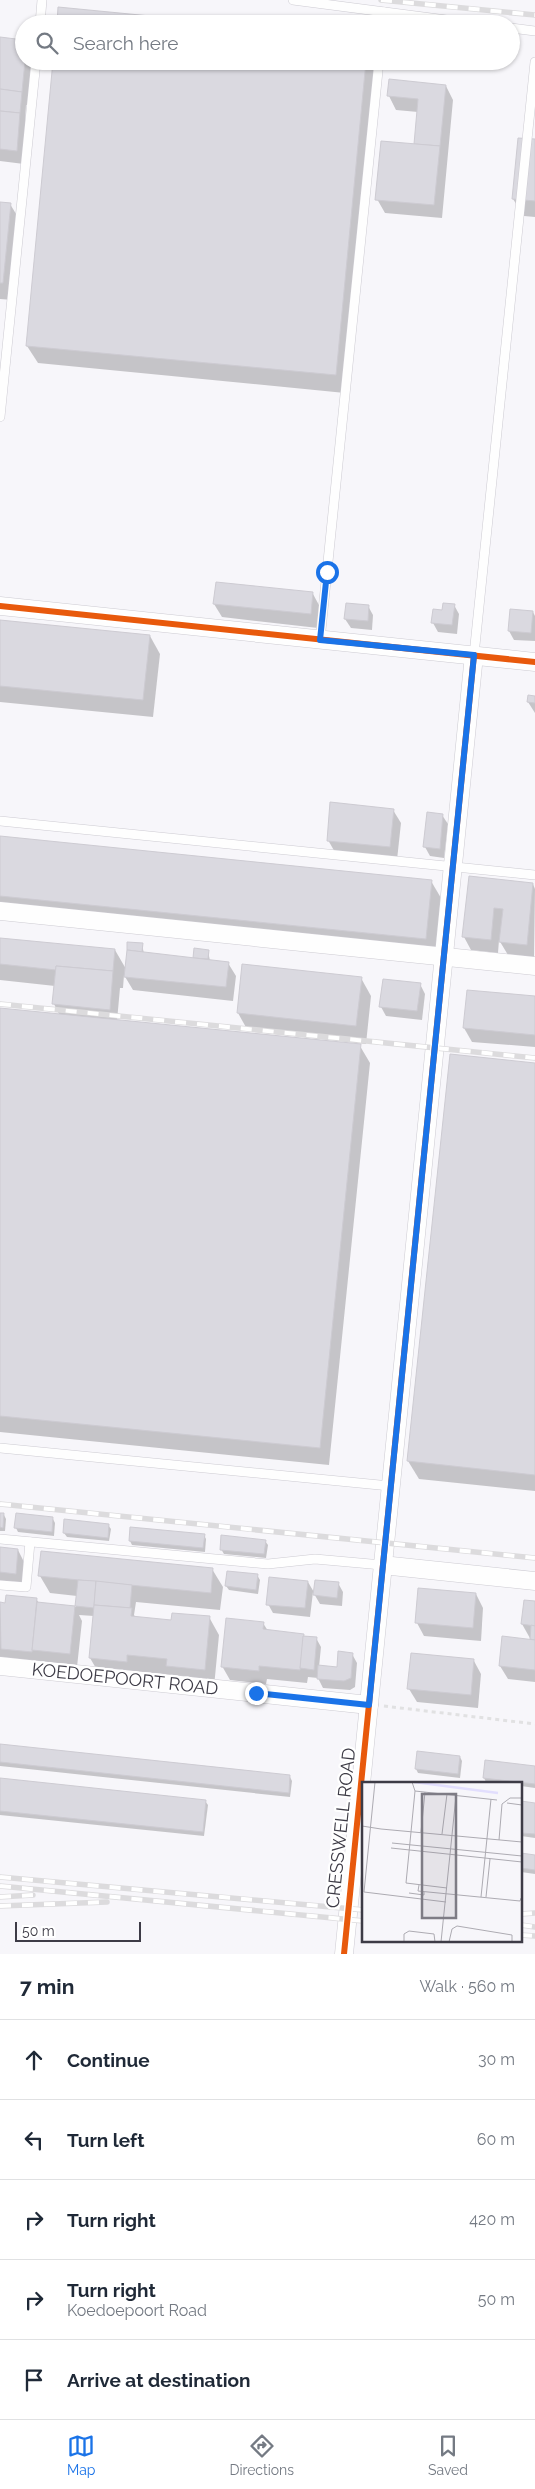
<!DOCTYPE html>
<html lang="en">
<head>
<meta charset="utf-8">
<style>
	:root { --surface:#fff; --page:#f2f2f3; --text:#1f2937; --muted:#747a83; --line:#e0e1e3; --accent:#1a73e8 }
	body { margin:0; font-family:Raleway,sans-serif; background:var(--page); color:var(--text) }
	.scale { position:absolute; left:15px; bottom:12px; width:126px; box-sizing:border-box; padding-left:5px; border:2px solid #3d3b46; border-top:0; font-size:14px; line-height:18px; white-space:nowrap; color:#3d3b46; -webkit-text-stroke:4px #fff; paint-order:stroke }
	.stop { position:absolute; width:15px; height:15px; margin:-11px; border:4px solid #1a73e8; border-radius:50%; background:#fff }
	.stop.end { background:#1a73e8; border-color:#fff; box-shadow:0 1px 5px #0008 }
	.list { margin:0; padding:0; list-style:none }
	h2 { display:flex; justify-content:space-between; align-items:center; height:65px; margin:0; padding:0 20px; font-size:21px }
	h2 small { font-size:16px; font-weight:400; color:var(--muted) }
	.list li { display:grid; grid-template-columns:32px 1fr auto; gap:15px; align-items:center; box-sizing:border-box; height:80px; padding:0 20px; border-top:1px solid var(--line) }
	.list b { display:block; font-size:19px; white-space:nowrap }
	.list p { margin:0; font-size:16px; white-space:nowrap; color:var(--muted) }
	.list em { font-size:16px; font-style:normal; color:var(--muted) }
	.icon { flex:none; width:28px; height:28px; fill:none; stroke:currentColor; stroke-width:2; stroke-linecap:round; stroke-linejoin:round }
	.map { position:relative; flex:none; width:535px; height:1954px; overflow:hidden }
	.search { position:absolute; background:var(--surface); box-shadow:0 1px 4px #0004; left:15px; right:15px; top:15px; height:55px; display:flex; align-items:center; gap:12px; box-sizing:border-box; padding:0 18px; border-radius:28px; color:var(--muted); font-size:19px }
	.sheet { height:465px; background:var(--surface) }
	nav { display:flex; justify-content:space-around; align-items:center; box-sizing:border-box; height:70px; border-top:1px solid var(--line); background:var(--surface); font-size:14px; color:var(--muted) }
	nav a { display:grid; justify-items:center; gap:2px }
	nav .on { color:var(--accent) }
	.map>svg:first-child { display:block }
	.shadow { fill:#0003 }
	.building { fill:#dad9e0; stroke:#cdcbd2 }
	.lines { fill:none; stroke-linecap:round; stroke-linejoin:round }
	.service-casing { stroke:#cdcbd2; stroke-width:10 }
	.minor-casing { stroke:#cdcbd2; stroke-width:19 }
	.path { stroke:#e1e1e2; stroke-width:3; stroke-dasharray:4 4; stroke-linecap:butt }
	.service { stroke:#fefefe; stroke-width:9 }
	.minor { stroke:#fefefe; stroke-width:18 }
	.rail-casing { stroke:#dcdbdd; stroke-width:5.5 }
	.rail { stroke:#fff; stroke-width:4; stroke-dasharray:11; stroke-linecap:butt }
	.cycleway-casing { stroke:#fff; stroke-width:9 }
	.cycleway { stroke:#e8590c; stroke-width:6 }
	.route { stroke:#1a73e8; stroke-width:6 }
	.labels { text-anchor:middle; stroke-width:4.5; stroke-linejoin:round; paint-order:stroke }
	.street-label { font-size:18px; fill:#3d3b46; stroke:#fff }
	.inset-river { fill:none; stroke:#e2defd; stroke-width:2.5 }
	.inset-road { fill:none; stroke:#adabb2; stroke-width:1 }
	.view { fill:#7e7c85; fill-opacity:0.15; stroke:#7e7c85; stroke-width:2.5 }
	.inset-edge { fill:none; stroke:#3d3b46; stroke-width:2.5 }
</style>
</head>
<body>
<div class="map">
<svg width="535" height="1954" viewBox="0 0 535 1954">
	<rect width="100%" height="100%" fill="#f7f6fa"/>
	<g class="shadow">
		<path d="M0,39L24,61H34L29,105H26L25,123L27,128L24,164L0,161Z"/>
		<path d="M55,61H377L345,393L38,363L27,346Z"/>
		<path d="M446,86L453,100L442,218L385,213L377,199L415,145L418,112L396,110L389,96Z"/>
		<path d="M535,141V217L524,216L513,199Z"/>
		<path d="M0,203L10,204L21,222L13,300L0,299Z"/>
		<path d="M313,594L320,607L318,628L222,617L214,604Z"/>
		<path d="M454,605L459,614L457,634L438,632L433,623L443,611Z"/>
		<path d="M368,606L373,615L372,630L351,628L345,619Z"/>
		<path d="M533,612L535,616V641L514,640L509,631Z"/>
		<path d="M0,621L150,636L160,654L153,717L0,702Z"/>
		<path d="M535,696V713L528,702Z"/>
		<path d="M393,810L401,823L397,860L336,854L328,840Z"/>
		<path d="M442,815L448,824L444,858L430,856L425,847Z"/>
		<path d="M0,837L431,881L441,898L435,956L0,912Z"/>
		<path d="M470,878L533,884L535,889L534,958L508,955L499,940L498,953L471,950L464,937Z"/>
		<path d="M0,939L115,950L126,969L142,944L144,954L194,959L208,951L210,961L228,963L236,976L233,1001L133,990L124,975L123,988H120L117,1021L360,1046L370,1063L329,1465L0,1432V1010L60,1016L54,1004L55,986L0,980Z"/>
		<path d="M243,965L361,978L371,996L366,1044L248,1031L238,1013Z"/>
		<path d="M420,984L425,994L422,1020L386,1016L381,1007Z"/>
		<path d="M535,997V1047L472,1042L464,1028Z"/>
		<path d="M535,1064V1491L419,1479L408,1461Z"/>
		<path d="M0,1514L4,1515L6,1519L5,1531H0Z"/>
		<path d="M53,1519L55,1523L54,1536L18,1532L16,1528Z"/>
		<path d="M108,1525L111,1529L109,1541L67,1537L64,1533Z"/>
		<path d="M204,1535L206,1539L205,1552L132,1545L130,1541Z"/>
		<path d="M265,1541L268,1545L266,1558L224,1554L221,1549Z"/>
		<path d="M0,1548L18,1550L25,1564L23,1587L0,1585Z"/>
		<path d="M212,1569L223,1587L220,1610L136,1602L134,1615L136,1618L172,1621L209,1617L219,1635L214,1687L100,1675L90,1658L94,1616L79,1615L82,1621L77,1667H13L8,1658L0,1657V1604L36,1599L39,1603L76,1607L77,1596L50,1593L40,1576Z"/>
		<path d="M228,1572L257,1575L260,1580L258,1594L229,1590L226,1586Z"/>
		<path d="M308,1582L315,1594L338,1583L343,1592L342,1606L320,1604L313,1592L310,1617L273,1613L268,1604Z"/>
		<path d="M476,1594L483,1608L481,1641L424,1636L417,1623Z"/>
		<path d="M535,1602V1682L508,1679L500,1666L531,1640L522,1624Z"/>
		<path d="M263,1623L268,1631L316,1638L321,1647L319,1667L338,1668L352,1654L357,1663L355,1687L350,1690L323,1688L318,1678L308,1677L307,1683L267,1679L266,1684L230,1680L222,1666Z"/>
		<path d="M474,1661L481,1674L478,1708L417,1702L409,1689Z"/>
		<path d="M0,1745L290,1777L292,1781L290,1797L0,1766Z"/>
		<path d="M460,1757L462,1761L460,1778L418,1773L416,1769Z"/>
		<path d="M535,1768V1788L521,1786V1783L486,1782L484,1778Z"/>
		<path d="M0,1780L205,1801L208,1805L204,1836L0,1815Z"/>
		<path d="M521,1803L535,1804V1838L521,1836Z"/>
		<path d="M521,1854L535,1856V1874L521,1872Z"/>
	</g>
	<g class="building">
		<path d="M58,7L232,24H57Z"/>
		<path d="M0,37L24,40L25,61L22,92L0,89Z"/>
		<path d="M53,61H366L336,375L26,346Z"/>
		<path d="M389,79L446,85L440,146L414,144L418,99L387,96Z"/>
		<path d="M0,89L22,92L20,113L0,111Z"/>
		<path d="M0,111L20,113L17,151L0,149Z"/>
		<path d="M518,138L535,139V201L512,199Z"/>
		<path d="M381,141L440,146L434,205L375,200Z"/>
		<path d="M0,202L11,203L3,283H0Z"/>
		<path d="M216,582L313,592L311,614L213,604Z"/>
		<path d="M346,603L369,605L368,621L344,619Z"/>
		<path d="M443,603L455,604L452,625L431,623L433,609L442,610Z"/>
		<path d="M510,609L533,611L531,633L508,631Z"/>
		<path d="M0,620L150,635L143,700L0,686Z"/>
		<path d="M528,695L535,696V703L527,702Z"/>
		<path d="M330,802L394,809L390,847L327,841Z"/>
		<path d="M427,812L443,814L440,849L423,847Z"/>
		<path d="M0,836L432,880L426,939L0,896Z"/>
		<path d="M469,876L533,883L527,945L499,942L503,909L494,908L491,940L462,937Z"/>
		<path d="M0,938L115,949L113,971L56,966V970L0,964Z"/>
		<path d="M127,942L143,943L142,952L127,950Z"/>
		<path d="M194,948L209,950L208,959L193,958Z"/>
		<path d="M127,950L229,962L226,987L124,977Z"/>
		<path d="M242,964L362,977L356,1026L237,1013Z"/>
		<path d="M56,966L113,971L110,1010L52,1004Z"/>
		<path d="M383,979L421,983L417,1011L379,1007Z"/>
		<path d="M467,990L535,996V1035L463,1028Z"/>
		<path d="M0,1008L361,1044L320,1448L0,1416Z"/>
		<path d="M450,1054L535,1063V1475L407,1461Z"/>
		<path d="M0,1513H4L3,1528L0,1527Z"/>
		<path d="M16,1513L53,1517L52,1532L14,1528Z"/>
		<path d="M64,1519L109,1524L108,1538L63,1533Z"/>
		<path d="M130,1527L205,1534L203,1548L129,1541Z"/>
		<path d="M221,1535L266,1540L264,1554L220,1550Z"/>
		<path d="M0,1547L18,1549L16,1574L0,1572Z"/>
		<path d="M41,1551L213,1568L211,1593L38,1576Z"/>
		<path d="M227,1571L258,1574L256,1590L225,1586Z"/>
		<path d="M269,1577L308,1581L305,1608L266,1605Z"/>
		<path d="M78,1580L96,1581L94,1608L75,1606Z"/>
		<path d="M315,1580L339,1582L337,1598L313,1595Z"/>
		<path d="M96,1581L132,1585L130,1608L94,1605Z"/>
		<path d="M418,1588L476,1593L473,1628L415,1623Z"/>
		<path d="M6,1595L37,1598L32,1652L1,1649L0,1602L5,1603Z"/>
		<path d="M524,1600L535,1601V1626L521,1624Z"/>
		<path d="M37,1602L75,1606L70,1654L32,1650Z"/>
		<path d="M94,1605L132,1608L131,1616L171,1620L172,1613L210,1616L205,1670L166,1666L167,1659L127,1655V1662L89,1658Z"/>
		<path d="M226,1618L264,1622L263,1629L304,1634L300,1670L259,1666V1671L221,1667Z"/>
		<path d="M531,1625L535,1626V1640L530,1639Z"/>
		<path d="M303,1636L317,1637L314,1670L300,1668Z"/>
		<path d="M502,1636L535,1640V1670L499,1666Z"/>
		<path d="M338,1651L353,1653L351,1678L344,1681L317,1679L318,1665L337,1667Z"/>
		<path d="M411,1653L474,1659L471,1695L407,1689Z"/>
		<path d="M0,1744L290,1775L289,1793L0,1762Z"/>
		<path d="M417,1751L460,1756L458,1774L415,1769Z"/>
		<path d="M485,1760L535,1766V1784L483,1778Z"/>
		<path d="M0,1778L206,1800L203,1832L0,1811Z"/>
		<path d="M521,1801L535,1803V1834L521,1833Z"/>
		<path d="M521,1853L535,1855V1870L521,1868Z"/>
	</g>
	<g class="lines">
		<defs>
			<g id="service">
				<path d="M293,0L477,24"/>
				<path d="M40,24L42,0"/>
				<path d="M383,24L384,12"/>
				<path d="M511,28L535,31"/>
				<path d="M0,417L36,61"/>
				<path d="M320,640L379,61"/>
				<path d="M474,655L535,62"/>
				<path d="M0,821L535,875"/>
				<path d="M0,1448L390,1486"/>
				<path d="M0,1539L268,1564L315,1559L382,1565"/>
				<path d="M0,1585L26,1587L30,1542"/>
			</g>
			<g id="minor">
				<path d="M0,606L535,662"/>
				<path d="M0,911L535,966"/>
				<path d="M382,1565L535,1581"/>
				<path d="M0,1666L369,1705"/>
				<path d="M344,1954L474,655"/>
			</g>
		</defs>
		<use href="#service" class="service-casing"/>
		<use href="#minor" class="minor-casing"/>
		<path class="path" d="M384,1706L535,1724"/>
		<use href="#service" class="service"/>
		<use href="#minor" class="minor"/>
		<defs>
			<g id="rail">
				<path d="M381,0L535,15"/>
				<path d="M0,1004L535,1058"/>
				<path d="M0,1504L535,1558"/>
				<path d="M0,1877L364,1910"/>
				<path d="M0,1886L364,1921"/>
				<path d="M0,1897L33,1895"/>
				<path d="M0,1906L107,1902"/>
				<path d="M521,1914L535,1913"/>
				<path d="M521,1925L535,1927"/>
				<path d="M521,1935L535,1936"/>
			</g>
		</defs>
		<use href="#rail" class="rail-casing"/>
		<use href="#rail" class="rail"/>
		<defs>
			<g id="cycleway">
				<path d="M0,606L535,662"/>
				<path d="M344,1954L474,655"/>
			</g>
		</defs>
		<use href="#cycleway" class="cycleway-casing"/>
		<use href="#cycleway" class="cycleway"/>
	</g>
	<g class="lines">
		<path class="route" d="M256,1693L369,1705L474,655L320,640L327,572"/>
	</g>
	<g class="labels">
		<g class="street-label">
			<text transform="translate(125 1679) rotate(6)" y="6">KOEDOEPOORT ROAD</text>
			<text transform="translate(341 1828) rotate(-84)" y="6">CRESSWELL ROAD</text>
		</g>
	</g>
	<g transform="translate(362 1782)">
		<rect width="160" height="160" fill="#f7f6fa"/>
		<path class="inset-river" d="M52,0L136,11"/>
		<path class="inset-road" d="M13,0L2,110L84,120M50,0L53,9L44,101L85,106M53,9L135,18M145,21L160,23M0,44L19,47M19,47L160,60M59,50L63,10M80,52L85,12M137,58L140,22L148,16H160M30,61L160,74M29,66L160,80M57,103L56,109L158,119L159,116M47,111L62,113V110M119,115L129,17M124,115L128,77M42,160V152L47,149L72,152L73,160M79,160L94,14M87,160L90,147L95,144L150,153V160"/>
		<path class="view" d="M60,12H94V136H60Z"/>
		<rect width="160" height="160" class="inset-edge"/>
	</g>
</svg>
<div class="scale">50 m</div>
<div class="stop" style="left:327px;top:572px"></div>
<div class="stop end" style="left:256px;top:1693px"></div>
<div class="search"><svg class="icon" aria-label="search" viewBox="0 0 24 24"><circle cx="10" cy="10" r="6"/><path d="M15 15l6 6"/></svg>Search here</div>
</div>
<section class="sheet">
<h2>7 min<small>Walk · 560 m</small></h2>
<ul class="list">
<li><svg class="icon" aria-label="ahead" viewBox="0 0 24 24"><path d="M12 20V5M6 11l6-6 6 6"/></svg><div><b>Continue</b></div><em>30 m</em></li>
<li><svg class="icon" aria-label="left" viewBox="0 0 24 24"><path d="M17 20v-9H6M10 6l-5 5 5 5"/></svg><div><b>Turn left</b></div><em>60 m</em></li>
<li><svg class="icon" aria-label="right" viewBox="0 0 24 24"><path d="M7 20v-9h11M14 6l5 5-5 5"/></svg><div><b>Turn right</b></div><em>420 m</em></li>
<li><svg class="icon" aria-label="right" viewBox="0 0 24 24"><path d="M7 20v-9h11M14 6l5 5-5 5"/></svg><div><b>Turn right</b><p>Koedoepoort Road</p></div><em>50 m</em></li>
<li><svg class="icon" aria-label="arrive" viewBox="0 0 24 24"><path d="M6 21V4h12l-3 4 3 4H6"/></svg><div><b>Arrive at destination</b></div></li>
</ul>
</section>
<nav>
<a class="on"><svg class="icon" aria-label="map" viewBox="0 0 24 24"><path d="M3 6l6-2 6 2 6-2v14l-6 2-6-2-6 2zM9 4v14M15 6v14"/></svg>Map</a>
<a><svg class="icon" aria-label="directions" viewBox="0 0 24 24"><path d="M12 3l9 9-9 9-9-9zM9 14v-3h6M13 9l2 2-2 2"/></svg>Directions</a>
<a><svg class="icon" aria-label="saved" viewBox="0 0 24 24"><path d="M7 4h10v16l-5-4-5 4z"/></svg>Saved</a>
</nav>
</body>
</html>
